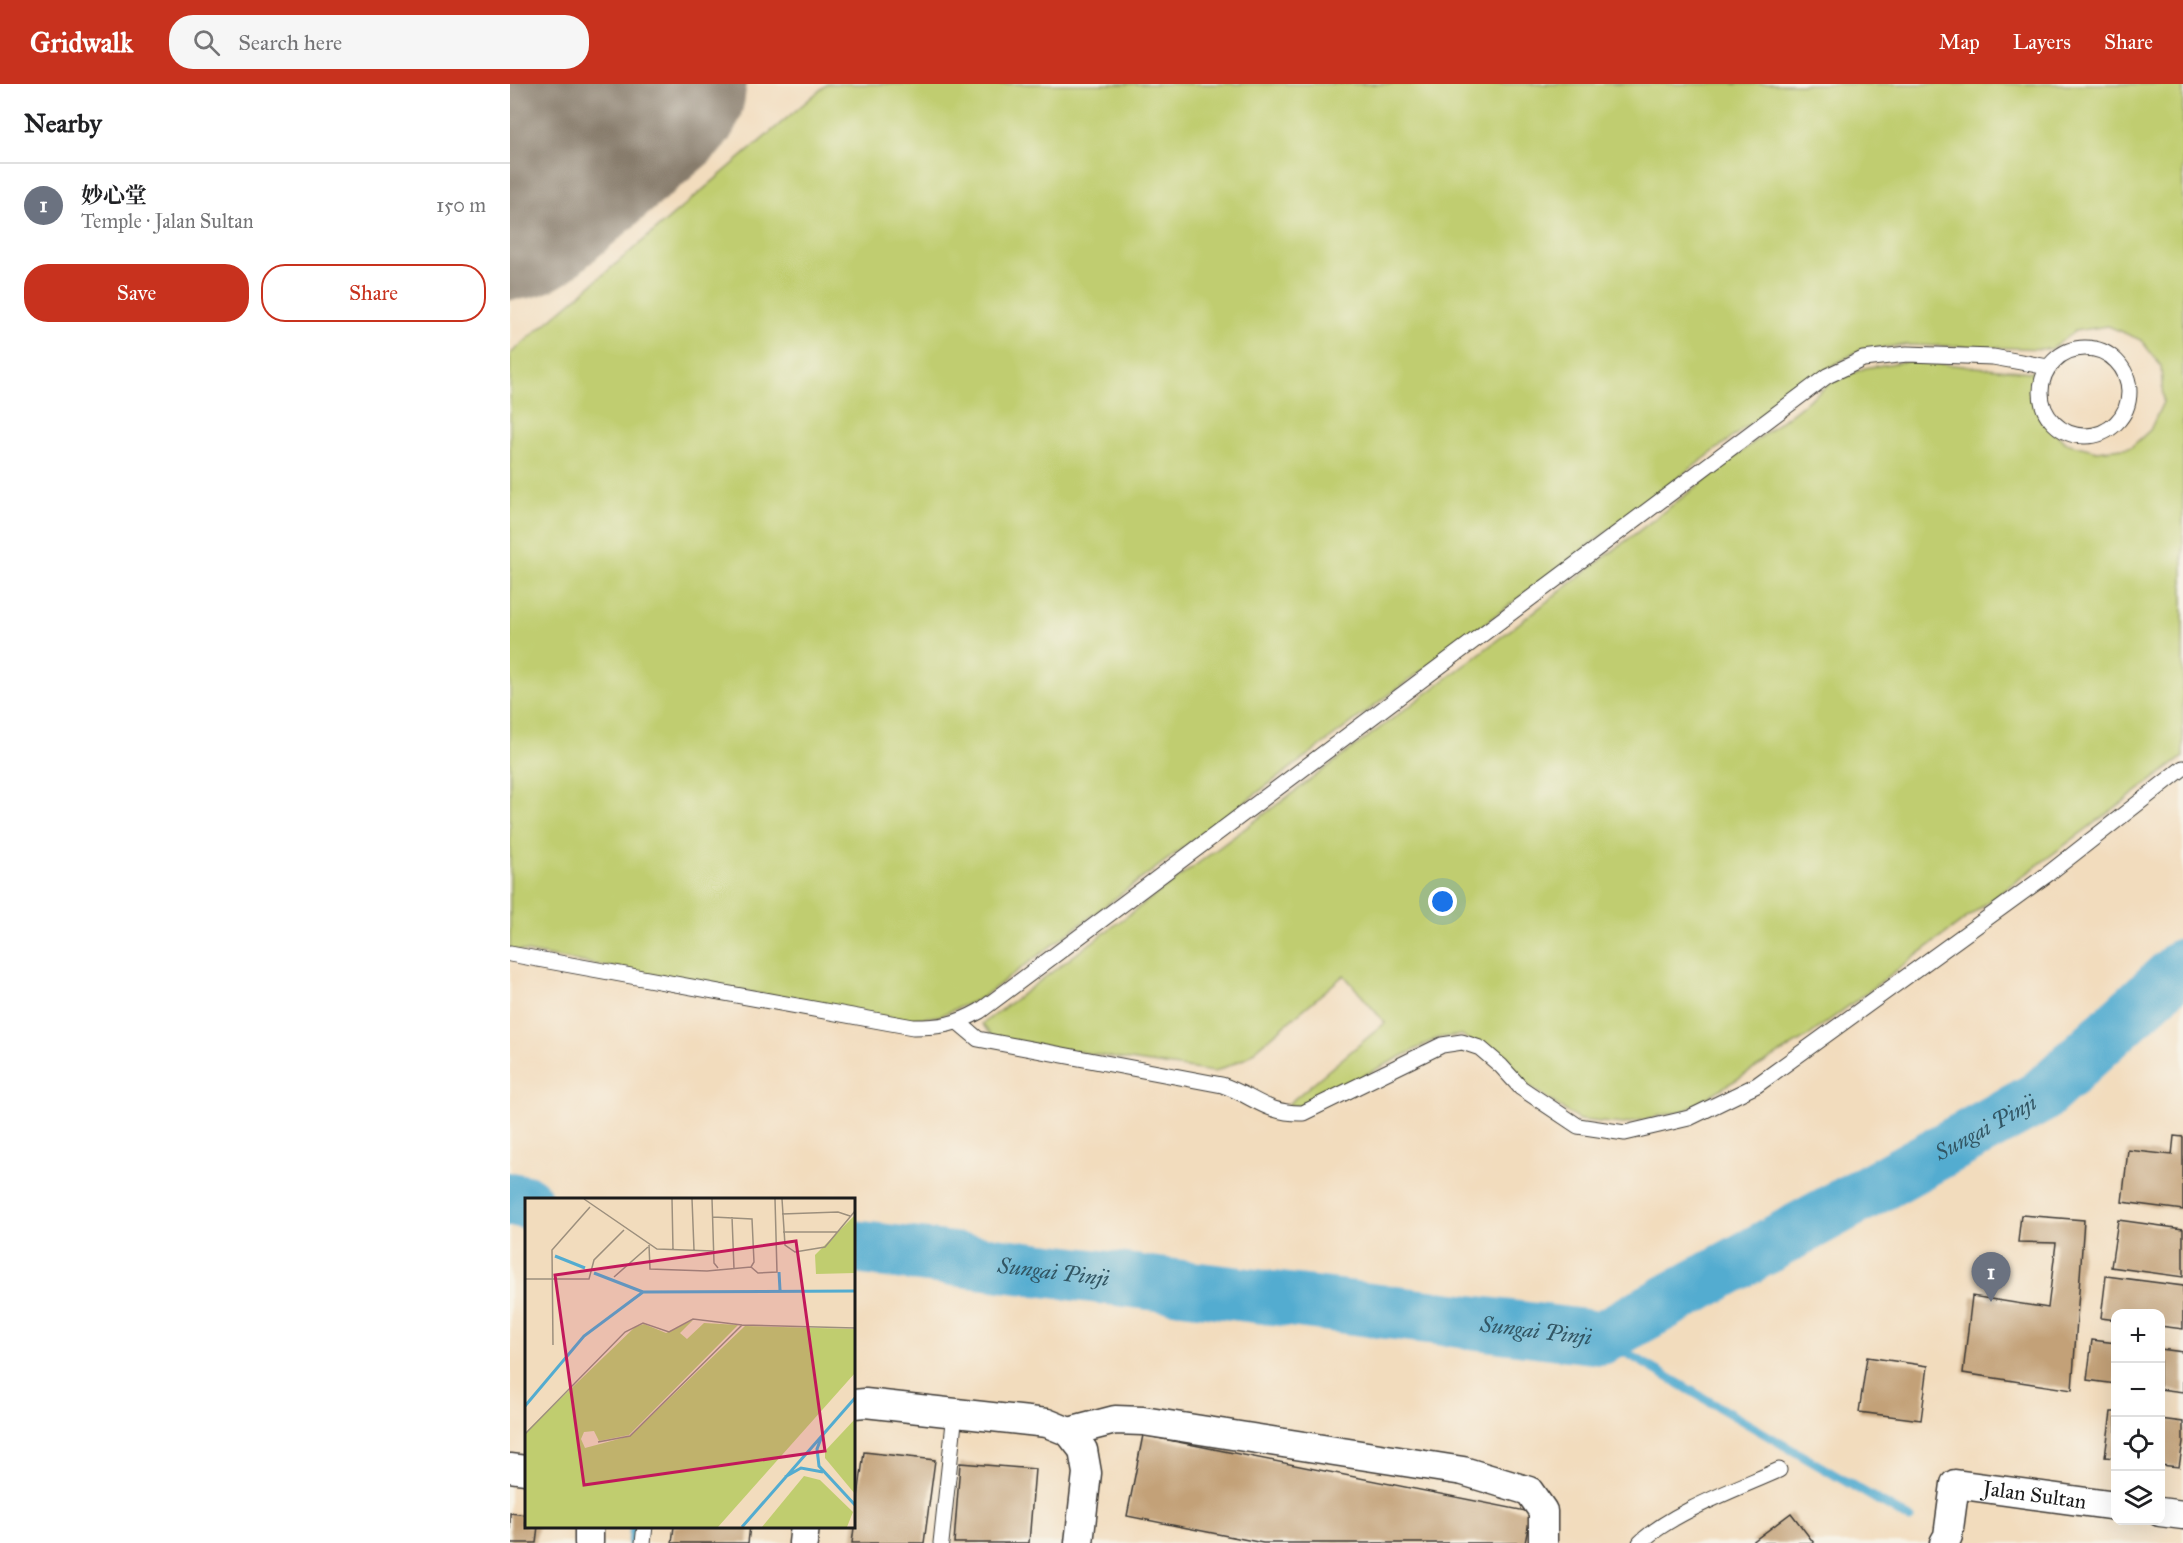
<!DOCTYPE html>
<html lang="en">
<head>
<meta charset="utf-8">
<style>
	:root { --surface:#fff; --page:#f6f6f6; --text:#202124; --muted:#757577; --line:#e0e0e0; --accent:#c8321e }
	body { margin:0; font-family:"IM FELL Great Primer","Noto Serif SC",serif; background:var(--page); color:var(--text) }
	.controls { position:absolute; right:18px; bottom:18px; display:grid; overflow:hidden; border-radius:12px; box-shadow:0 6px 24px #0002 }
	.controls button { width:54px; height:54px; display:grid; place-items:center; padding:0; border:0; border-bottom:2px solid var(--line); background:var(--surface); color:var(--text); font:30px sans-serif }
	.you { position:absolute; left:933px; top:818px; width:21px; height:21px; margin:-15px; border:4px solid #fff; border-radius:50%; background:#1a73e8; box-shadow:0 0 0 9px #1a73e833 }
	.badge { display:grid; place-items:center; width:39px; height:39px; border-radius:50%; background:var(--accent); color:#fff; font-size:20px; font-weight:700 }
	.pin { position:absolute; translate:-50% -50px; filter:drop-shadow(0 2px 3px #0008) }
	.pin::after { content:''; position:absolute; top:32px; width:21px; height:18px; background:inherit; clip-path:polygon(0 0,100% 0,50% 100%) }
	.list { margin:0; padding:0; list-style:none }
	h2 { display:flex; justify-content:space-between; align-items:center; height:78px; margin:0; padding:0 24px; font-size:26px }
	h2 small { font-size:20px; font-weight:400; color:var(--muted) }
	.list li { display:grid; grid-template-columns:39px 1fr auto; gap:18px; align-items:center; box-sizing:border-box; height:84px; padding:0 24px; border-top:2px solid var(--line) }
	.list b { display:block; font-size:22px; white-space:nowrap }
	.list p { margin:0; font-size:20px; white-space:nowrap; color:var(--muted) }
	.list em { font-size:20px; font-style:normal; color:var(--muted) }
	.actions { display:flex; gap:12px; padding:18px 24px }
	.actions a { flex:1; padding:14px 0; border:2px solid var(--accent); border-radius:24px; text-align:center; font-size:21px; color:var(--accent) }
	.actions .main { background:var(--accent); color:#fff }
	.icon { flex:none; width:33px; height:33px; fill:none; stroke:currentColor; stroke-width:2; stroke-linecap:round; stroke-linejoin:round }
	.map { position:relative; flex:none; width:1673px; height:1459px; overflow:hidden }
	header { display:flex; align-items:center; gap:36px; box-sizing:border-box; height:84px; padding:0 30px; background:var(--accent); color:#fff }
	header strong { font-size:28px }
	nav { display:flex; gap:33px; margin-inline-start:auto; font-size:21px }
	.search { width:420px; height:54px; background:var(--page); display:flex; align-items:center; gap:15px; box-sizing:border-box; padding:0 21px; border-radius:24px; color:var(--muted); font-size:22px }
	main { display:flex }
	aside { flex:1; background:var(--surface) }
	.map>svg:first-child { display:block }
	.green { fill:#c0cd6f; stroke:#6e7446; stroke-width:1.5 }
	.lines { fill:none; stroke-linecap:round; stroke-linejoin:round }
	.stream { stroke:#53acd0; stroke-width:9 }
	.river { stroke:#53acd0; stroke-width:54 }
	.taxiway { stroke:#877c6c; stroke-width:81 }
	.runway { stroke:#877c6c; stroke-width:204 }
	.building { fill:#c3a178 }
	.lane-casing { stroke:#3c3934; stroke-width:17 }
	.street-casing { stroke:#3c3934; stroke-width:31 }
	.lane { stroke:#fff; stroke-width:15 }
	.street { stroke:#fff; stroke-width:28 }
	.labels { text-anchor:middle; stroke-width:4.5; stroke-linejoin:round; paint-order:stroke }
	.street-label { font-size:21px; fill:#1c1c1c; stroke:#f7f3e8 }
	.water-label { font-size:22px; font-style:italic; fill:#325664; stroke:#f7f3e8 }
	.inset-river { fill:none; stroke:#53acd0; stroke-width:3 }
	.inset-road { fill:none; stroke:#9c8f7d; stroke-width:1.5 }
	.view { fill:#c2185b; fill-opacity:0.15; stroke:#c2185b; stroke-width:3 }
	.inset-edge { fill:none; stroke:#1c1c1c; stroke-width:3 }
</style>
</head>
<body>
<header>
<strong>Gridwalk</strong>
<div class="search"><svg class="icon" aria-label="search" viewBox="0 0 24 24"><circle cx="10" cy="10" r="6"/><path d="M15 15l6 6"/></svg>Search here</div>
<nav><a>Map</a><a>Layers</a><a>Share</a></nav>
</header>
<main>
<aside>
<h2>Nearby<small></small></h2>
<ul class="list">
<li><span class="badge" style="background:#6b7280">1</span><div><b>妙心堂</b><p>Temple · Jalan Sultan</p></div><em>150 m</em></li>
</ul>
<div class="actions"><a class="main">Save</a><a>Share</a></div>
</aside>
<div class="map">
<svg width="1673" height="1459" viewBox="0 0 1673 1459">
	<rect width="100%" height="100%" fill="#f7f3e8"/>
	<filter id="ink" filterUnits="userSpaceOnUse"><feTurbulence type="fractalNoise" baseFrequency=".0167" numOctaves="2"/><feDisplacementMap in="SourceGraphic" scale="12" xChannelSelector="R" yChannelSelector="G"/><feConvolveMatrix kernelMatrix="1 2 1 2 8 2 1 2 1" color-interpolation-filters="sRGB"/></filter>
	<filter id="wash" filterUnits="userSpaceOnUse"><feTurbulence type="fractalNoise" baseFrequency=".008" numOctaves="4" result="noise"/><feDisplacementMap in="SourceGraphic" scale="24" xChannelSelector="R" yChannelSelector="G"/><feGaussianBlur stdDeviation="1.35" result="paint"/><feColorMatrix in="noise" values="0 0 0 0 0 0 0 0 0 0 0 0 0 0 0 0 0 1.4 0 .05"/><feComposite in="paint" operator="in"/></filter>
	<g filter="url(#wash)">
		<rect width="100%" height="100%" fill="#f2dcbd"/>
		<path class="green" d="M317,0H1673V673L1297,953L1176,1026L1114,1040L1069,1036L1016,1000L952,951L928,954L792,1023L777,1021L875,939L834,891L736,974L704,988L605,974L483,953L472,940L960,577L1322,298L1355,284L1398,277L1532,289L1528,319L1542,346L1556,359L1587,367L1621,363L1640,346L1653,318L1651,282L1631,256L1598,242L1565,247L1541,265L1396,261L1350,266L1312,288L1236,343L949,559L471,914L429,932L393,936L0,865V270Z"/>
		<g class="lines">
			<g class="stream">
				<path d="M1091,1254L1400,1435"/>
				<path d="M122,1459L124,1442"/>
			</g>
			<g class="river">
				<path d="M0,1115L16,1118"/>
				<path id="s1" d="M344,1163L1091,1254L1530,1013L1673,881"/>
			</g>
			<path class="taxiway" d="M10,105C38,68 54,47 62,0"/>
			<path class="runway" d="M0,114L134,0"/>
		</g>
		<g id="blocks">
			<g class="building">
				<path d="M1664,1052L1673,1053V1126L1612,1118L1618,1066L1662,1071Z"/>
				<path d="M1511,1131L1574,1136L1562,1306L1453,1289L1462,1212L1538,1224L1546,1159L1508,1158Z"/>
				<path d="M1608,1136L1673,1145V1193L1601,1183Z"/>
				<path d="M1596,1192L1673,1202V1245L1650,1242V1230H1606V1236L1591,1234Z"/>
				<path d="M1582,1256L1606,1259V1300L1577,1296Z"/>
				<path d="M1650,1265L1673,1268V1308L1650,1305Z"/>
				<path d="M1357,1273L1418,1282L1411,1336L1349,1328Z"/>
				<path d="M1601,1328H1606V1374L1595,1373Z"/>
				<path d="M1650,1335L1673,1338V1358L1669,1383L1650,1381Z"/>
				<path d="M633,1351L1021,1428L1015,1459H753L617,1432Z"/>
				<path d="M354,1368L425,1376L414,1459H342Z"/>
				<path d="M450,1379L525,1385L519,1459H444Z"/>
				<path d="M0,1429L16,1431V1442H28L26,1459H0Z"/>
				<path d="M1281,1429L1304,1459H1241Z"/>
				<path d="M164,1442H240L238,1459H162Z"/>
			</g>
		</g>
	</g>
	<g filter="url(#ink)">
		<use href="#blocks" fill-opacity="0" stroke="#3c3934" stroke-width="1.5"/>
		<g class="lines">
			<defs>
				<g id="lane">
					<circle cx="1575" cy="308" r="44"/>
					<path d="M0,870L403,943C431,943 445,941 470,927L1317,292L1353,275L1397,270L1483,273L1538,283"/>
					<path d="M449,939L468,955L712,1001C744,1012 756,1030 793,1029L932,961L952,958L970,964L991,982L1011,1004L1068,1042L1115,1049L1179,1034L1247,1001L1538,790L1673,684"/>
					<path d="M133,1459L135,1442"/>
					<path d="M431,1459L445,1329"/>
					<path d="M1130,1459C1160,1429 1229,1404 1269,1386"/>
				</g>
				<g id="street">
					<path d="M344,1320L355,1319L537,1339L559,1348L605,1336L633,1337L953,1387L1019,1407L1033,1427V1459"/>
					<path d="M559,1348L573,1366L577,1389L569,1459"/>
					<path d="M0,1384L16,1386"/>
					<path d="M1650,1428L1673,1431"/>
					<path d="M79,1442V1459"/>
					<path d="M293,1459L295,1442"/>
					<path id="s2" d="M1434,1459L1438,1452L1445,1400L1606,1422"/>
				</g>
			</defs>
			<use href="#lane" class="lane-casing"/>
			<use href="#street" class="street-casing"/>
			<use href="#lane" class="lane"/>
			<use href="#street" class="street"/>
		</g>
	</g>
	<g class="labels">
		<g class="street-label">
			<text dy="7" stroke="none"><textPath href="#s2" startOffset="141">Jalan Sultan</textPath></text>
		</g>
		<g class="water-label">
			<text dy="8" stroke="none"><textPath href="#s1" startOffset="1191">Sungai Pinji</textPath></text>
			<text dy="8" stroke="none"><textPath href="#s1" startOffset="201">Sungai Pinji</textPath></text>
			<text dy="8" stroke="none"><textPath href="#s1" startOffset="687">Sungai Pinji</textPath></text>
		</g>
	</g>
	<g transform="translate(15 1114)">
		<rect width="330" height="330" fill="#f2dcbd"/>
		<path d="M330,17V75L291,76L290,57ZM168,122L155,135L162,141L179,125L213,127L104,237L74,243L69,233L59,234L56,241L60,250L105,238L220,128L330,131V175L193,329H0V235L110,129L119,126L141,135ZM330,221V296L300,260V253ZM279,278L295,282L328,314L322,329H237Z" fill="#c0cd6f"/>
		<path class="inset-river" d="M30,58L60,70M254,74L255,92M69,75L118,94M0,208L59,138L118,94L330,93M297,238L292,251L294,268L330,307M260,279L276,270L298,274M217,329L330,200"/>
		<path class="inset-road" d="M59,1L132,51L189,53M147,1L148,52M167,1L169,52M187,1L189,65L193,70M257,1L260,47L270,54L300,49L330,13M257,16L313,14L325,18M188,19L227,21L229,64L226,69M207,19L209,71M258,34H312M124,47L125,71L182,73L226,69L233,75L252,74L250,1M89,79L123,49M0,81H64L69,62L99,32M28,147L27,52L65,9M0,236L100,134L118,125L144,134L168,121L217,127L330,130M73,244L105,238L217,127"/>
		<path class="view" d="M271,43L300,253L59,287L30,77Z"/>
		<rect width="330" height="330" class="inset-edge"/>
	</g>
</svg>
<div class="controls">
<button>+</button>
<button>−</button>
<button><svg class="icon" aria-label="locate" viewBox="0 0 24 24"><circle cx="12" cy="12" r="6"/><path d="M12 2v4M12 18v4M2 12h4M18 12h4"/></svg></button>
<button><svg class="icon" aria-label="layers" viewBox="0 0 24 24"><path d="M12 4l9 5-9 5-9-5zM3 14l9 5 9-5"/></svg></button>
</div>
<div class="you"></div>
<div class="pin badge" style="left:1481px;top:1218px;background:#6b7280">1</div>
</div>
</main>
</body>
</html>
